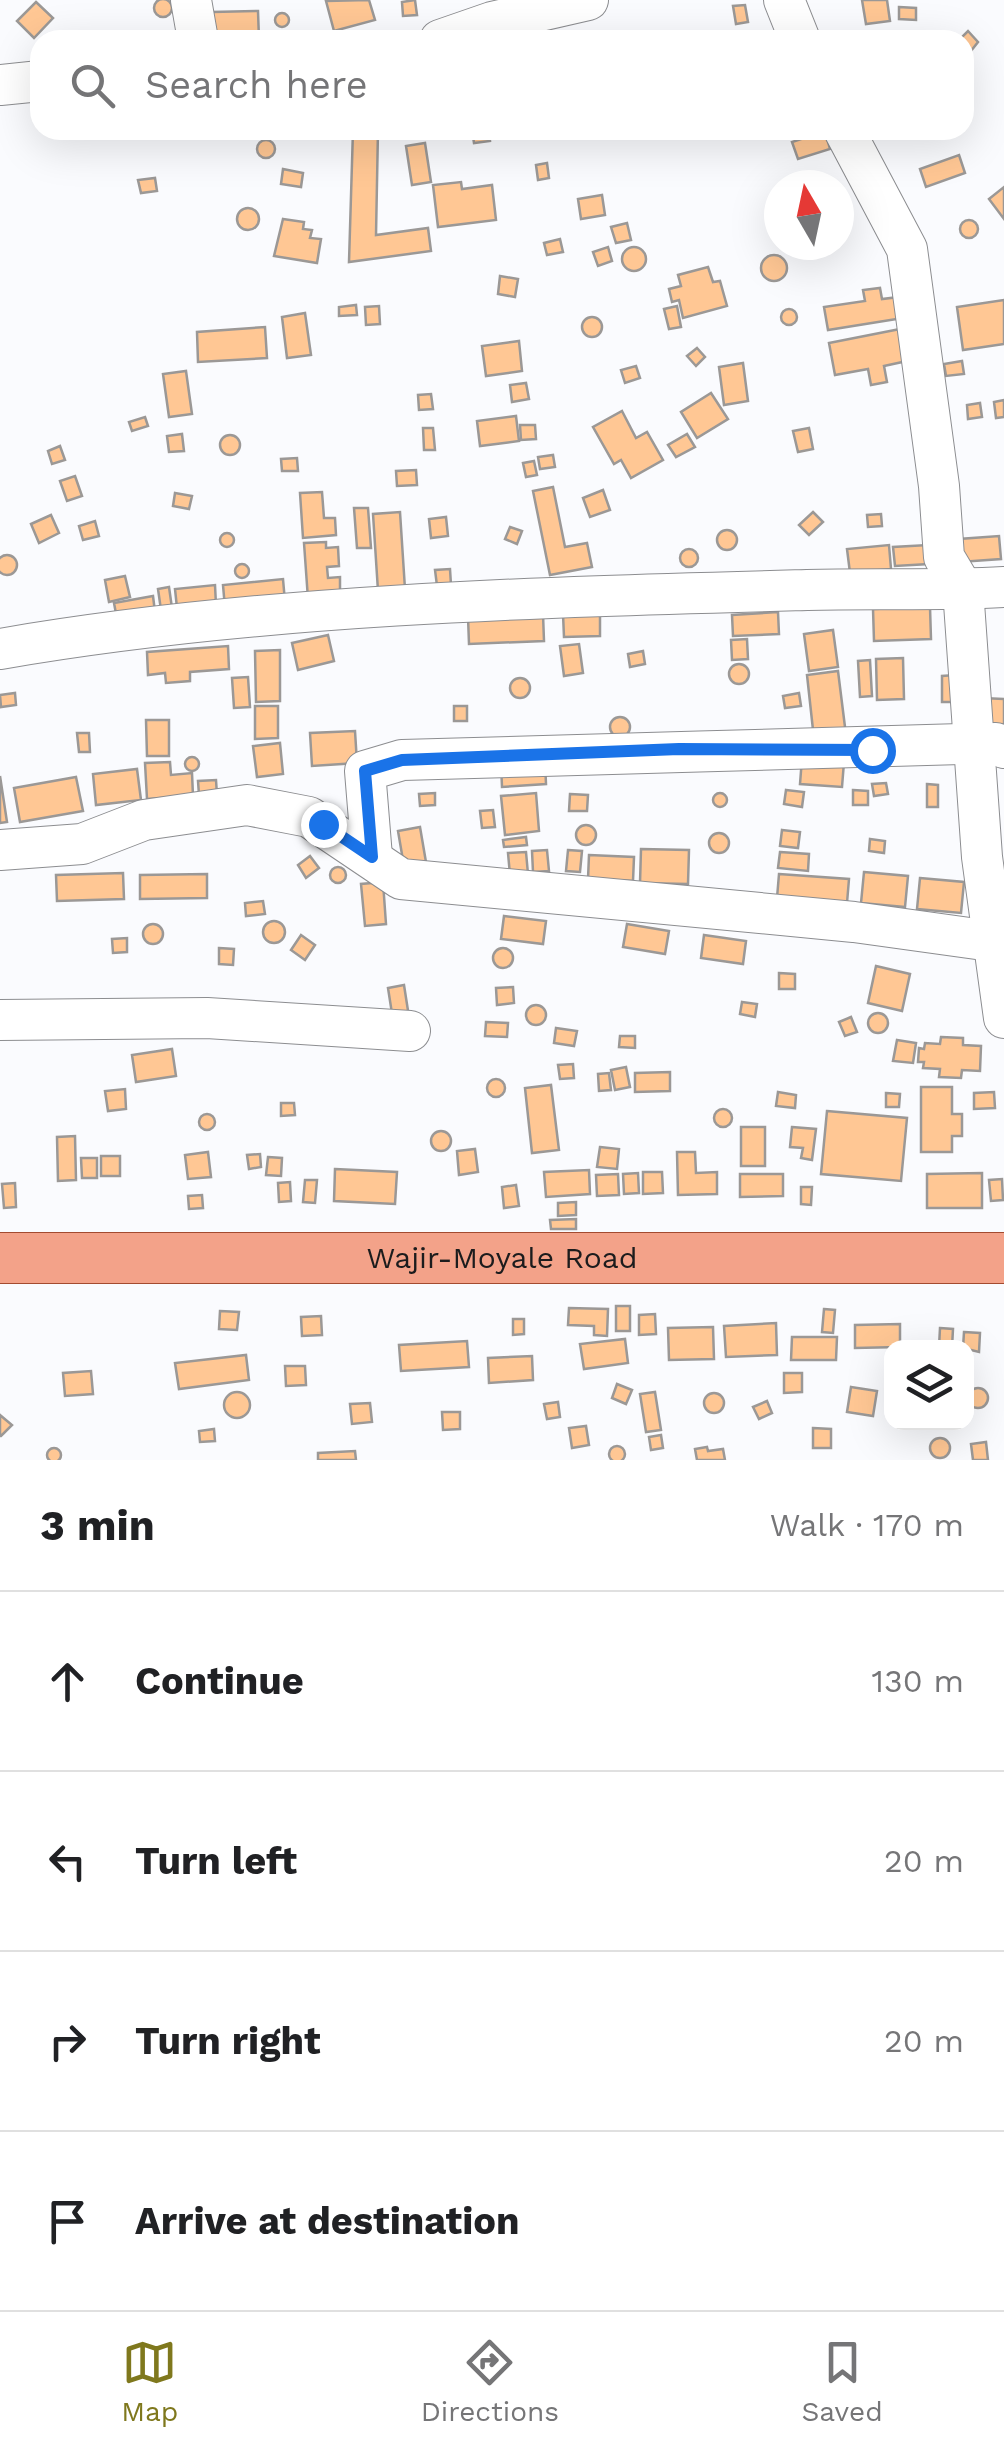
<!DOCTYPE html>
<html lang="en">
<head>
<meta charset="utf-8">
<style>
	:root { --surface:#fff; --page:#f2f2f2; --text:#202124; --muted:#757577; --line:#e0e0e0; --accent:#7f781d }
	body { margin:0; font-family:"Work Sans",sans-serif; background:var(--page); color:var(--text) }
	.controls { position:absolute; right:30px; bottom:30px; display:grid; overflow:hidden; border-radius:20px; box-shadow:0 10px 40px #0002 }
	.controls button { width:90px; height:90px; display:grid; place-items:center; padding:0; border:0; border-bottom:2px solid var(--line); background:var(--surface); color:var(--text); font:50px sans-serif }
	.compass { position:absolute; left:764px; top:170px; width:90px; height:90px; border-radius:50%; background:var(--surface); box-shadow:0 10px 40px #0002; rotate:351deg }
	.stop { position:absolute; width:30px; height:30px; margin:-22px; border:8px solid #1a73e8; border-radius:50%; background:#fff }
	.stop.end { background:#1a73e8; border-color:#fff; box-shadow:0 2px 10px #0008 }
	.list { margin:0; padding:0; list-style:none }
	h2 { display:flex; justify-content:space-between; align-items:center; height:130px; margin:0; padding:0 40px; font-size:42px }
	h2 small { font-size:32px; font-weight:400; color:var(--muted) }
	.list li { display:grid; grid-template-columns:65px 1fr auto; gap:30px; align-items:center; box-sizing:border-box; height:180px; padding:0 40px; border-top:2px solid var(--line) }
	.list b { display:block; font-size:38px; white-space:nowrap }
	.list em { font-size:32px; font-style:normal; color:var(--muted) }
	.icon { flex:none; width:55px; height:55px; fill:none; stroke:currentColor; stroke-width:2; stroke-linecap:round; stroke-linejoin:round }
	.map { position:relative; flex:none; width:1004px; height:1460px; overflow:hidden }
	.search { position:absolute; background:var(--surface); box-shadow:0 10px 40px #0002; left:30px; right:30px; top:30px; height:110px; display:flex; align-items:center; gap:25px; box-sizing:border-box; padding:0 35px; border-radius:30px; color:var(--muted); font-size:38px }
	.sheet { height:850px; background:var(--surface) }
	nav { display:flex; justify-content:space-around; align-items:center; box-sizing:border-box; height:140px; border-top:2px solid var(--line); background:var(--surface); font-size:28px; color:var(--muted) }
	nav a { display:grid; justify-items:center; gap:5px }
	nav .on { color:var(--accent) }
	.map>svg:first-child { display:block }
	.building { fill:#ffc794; stroke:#9b9896; stroke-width:2.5 }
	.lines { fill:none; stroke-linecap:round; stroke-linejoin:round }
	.minor-casing { stroke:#8c8d90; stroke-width:42 }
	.major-casing { stroke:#a34b30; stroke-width:52 }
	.minor { stroke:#fff; stroke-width:40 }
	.major { stroke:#f3a289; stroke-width:50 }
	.route { stroke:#1a73e8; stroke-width:12 }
	.labels { text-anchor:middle; stroke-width:8; stroke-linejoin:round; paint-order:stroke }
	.street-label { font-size:30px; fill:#1c1c1d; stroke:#fff }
</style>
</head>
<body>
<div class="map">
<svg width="1004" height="1460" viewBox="0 0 1004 1460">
	<rect width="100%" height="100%" fill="#fafbfe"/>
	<g class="building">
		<circle cx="163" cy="8" r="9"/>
		<path d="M369,0L375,20L334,31L326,1Z"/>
		<path d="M415,0L417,15L403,16L402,2Z"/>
		<path d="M862,0H887L890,21L866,24Z"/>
		<path d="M36,2L53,18L34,38L17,21Z"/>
		<path d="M745,5L748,22L736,24L733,6Z"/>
		<path d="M899,7L916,8V20L899,19Z"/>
		<path d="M258,11L259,39L213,40L212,12Z"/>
		<circle cx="282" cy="20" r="7"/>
		<path d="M968,31L978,42L971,51L964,50V40H959Z"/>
		<path d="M353,130H378L376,235L428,228L431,251L349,262Z"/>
		<path d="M472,130H489L490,141L474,143Z"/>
		<path d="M825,131L830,149L798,159L792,142Z"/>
		<circle cx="266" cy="149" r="9"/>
		<path d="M425,143L431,182L412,185L406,146Z"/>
		<path d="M959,155L965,173L926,187L920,169Z"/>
		<path d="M547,163L549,178L538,180L536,165Z"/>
		<path d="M283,169L303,173L301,187L281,184Z"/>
		<path d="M155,178L157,191L141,193L138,180Z"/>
		<path d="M461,182L462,189L492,185L496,220L438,227L433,185Z"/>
		<path d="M1004,187V219L989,199Z"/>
		<path d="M602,195L605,215L581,219L578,199Z"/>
		<circle cx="248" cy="219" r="11"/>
		<path d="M283,219L304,222L303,229L312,230L310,238L321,239L317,263L274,256Z"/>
		<circle cx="969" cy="229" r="9"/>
		<path d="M627,223L631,240L616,243L611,227Z"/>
		<path d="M560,239L563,252L547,255L544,243Z"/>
		<path d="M608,247L612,261L598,266L593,252Z"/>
		<circle cx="634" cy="259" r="12"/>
		<circle cx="774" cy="268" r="13"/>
		<path d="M708,267L713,282L720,281L727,306L683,318L679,300L672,302L669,289L681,286L678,275Z"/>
		<path d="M500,276L518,279L515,297L498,294Z"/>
		<path d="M880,288L882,299L899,297L903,318L828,330L824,307L865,301L863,290Z"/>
		<path d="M1004,300V344L963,350L957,307Z"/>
		<path d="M356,305L357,315L339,316V307Z"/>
		<path d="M379,306L380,324L366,325L365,307Z"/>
		<path d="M677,306L681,327L669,329L664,309Z"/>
		<circle cx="789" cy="317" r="8"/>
		<path d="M305,313L311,355L287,358L282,317Z"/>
		<circle cx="592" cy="327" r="10"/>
		<path d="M265,327L267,358L198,362L197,332Z"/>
		<path d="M900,329L907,361L884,366L887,382L871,385L868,369L835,375L829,343Z"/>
		<path d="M519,341L522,371L486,376L482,346Z"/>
		<path d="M697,348L705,357L696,366L687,356Z"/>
		<path d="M962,361L964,374L946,376L944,364Z"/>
		<path d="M743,363L748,401L724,405L719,367Z"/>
		<path d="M636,366L640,378L625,383L621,370Z"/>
		<path d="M186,371L192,414L169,417L163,374Z"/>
		<path d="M526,383L529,399L512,402L510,385Z"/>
		<path d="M711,393L728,419L697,438L681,412Z"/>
		<path d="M431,394L433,409L419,410L418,395Z"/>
		<path d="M1004,400V417L996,418L994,402Z"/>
		<path d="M980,403L982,417L968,419L967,405Z"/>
		<path d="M622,411L636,438L647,432L663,460L631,478L621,460L614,464L593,427Z"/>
		<path d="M516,416L519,441L480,446L477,421Z"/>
		<path d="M145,417L148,426L132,431L129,422Z"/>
		<path d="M520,425H535L536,439L521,440Z"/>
		<path d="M423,428H433L435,450H424Z"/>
		<path d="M809,428L813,449L798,452L793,431Z"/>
		<path d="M182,434L184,451L169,452L167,436Z"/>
		<path d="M687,434L695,447L676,457L668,445Z"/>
		<circle cx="230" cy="445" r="10"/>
		<path d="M60,446L65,460L52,464L48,451Z"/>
		<path d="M553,455L555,467L540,469L538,457Z"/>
		<path d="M297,458L298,471H282L281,459Z"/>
		<path d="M534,461L537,475L526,477L523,463Z"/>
		<path d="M416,470L417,485L397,486L396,471Z"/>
		<path d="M75,476L82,496L67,501L60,481Z"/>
		<path d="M553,487L565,547L587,543L592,567L550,575L533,491Z"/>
		<path d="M603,490L610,510L590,517L583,498Z"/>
		<path d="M322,492L324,518H335L336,535L303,538L300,493Z"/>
		<path d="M175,493L192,496L189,509L173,506Z"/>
		<path d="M354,508H368L371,548H357Z"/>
		<path d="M400,512L405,589L378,591L373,514Z"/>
		<path d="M813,512L823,522L809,535L799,525Z"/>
		<path d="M881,514L882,526L868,527L867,515Z"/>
		<path d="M51,515L59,533L39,543L31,524Z"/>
		<path d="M446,517L448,536L431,538L429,519Z"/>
		<path d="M95,521L99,536L83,540L79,526Z"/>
		<path d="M510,527L522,531L517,544L505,539Z"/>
		<circle cx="727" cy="540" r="10"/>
		<circle cx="227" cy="540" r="7"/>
		<path d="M999,536L1001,559L960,562L959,539Z"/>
		<path d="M326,542V548L338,547L339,566L327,567L328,578L340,577V593L308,599L304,543Z"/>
		<path d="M889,545L891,569L850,573L847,549Z"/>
		<path d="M928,545L929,564L895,566L893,547Z"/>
		<circle cx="689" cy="558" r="9"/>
		<circle cx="7" cy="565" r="10"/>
		<circle cx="242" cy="571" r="7"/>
		<path d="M450,569L451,585L437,586L435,570Z"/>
		<path d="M125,576L130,597L109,602L105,580Z"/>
		<path d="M283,579L285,602L225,608L223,585Z"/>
		<path d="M215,585L216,605L177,608L175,589Z"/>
		<path d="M169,587L172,608L161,610L158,589Z"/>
		<path d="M153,596L155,612L117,619L114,603Z"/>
		<path d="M930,607L931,639L874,641L873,609Z"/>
		<path d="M778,612L779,634L733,636L732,615Z"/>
		<path d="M600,613V636L564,637L563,614Z"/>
		<path d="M543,614L544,641L469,644L468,617Z"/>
		<path d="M833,630L838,667L809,671L804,634Z"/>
		<path d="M328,635L334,661L298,670L292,643Z"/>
		<path d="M747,639L748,659L732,660L731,640Z"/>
		<path d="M579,644L583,673L564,676L560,646Z"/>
		<path d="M228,646L229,669L190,672V681L166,683L165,673L148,675L147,652Z"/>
		<path d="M280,650V701L256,702L255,651Z"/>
		<path d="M643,651L645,664L630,667L628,654Z"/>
		<path d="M903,658L904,699L877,700L876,659Z"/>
		<path d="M870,660L872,696L860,697L858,661Z"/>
		<circle cx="739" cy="674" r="10"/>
		<path d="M838,671L846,735L814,739L807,675Z"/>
		<path d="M955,675L956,702H942V676Z"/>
		<path d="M248,677L250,707L234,708L232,678Z"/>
		<circle cx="520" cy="688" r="10"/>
		<path d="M15,693L16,705L1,707L0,695Z"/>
		<path d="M799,693L801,706L785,708L783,696Z"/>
		<path d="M982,698L1004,699V725L980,723Z"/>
		<path d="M255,706H278V738L255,739Z"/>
		<rect x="454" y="706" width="13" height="15"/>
		<circle cx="620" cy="727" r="10"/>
		<path d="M146,720H169V756H147Z"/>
		<path d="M355,731L357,763L312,766L310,733Z"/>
		<path d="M77,733H89L90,752H79Z"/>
		<path d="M280,743L283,774L257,777L253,746Z"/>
		<circle cx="192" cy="764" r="7"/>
		<path d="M802,758L844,762L842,787L800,784Z"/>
		<path d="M545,761L546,784L502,787L501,764Z"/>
		<path d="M170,762L171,775L192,773L193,796L147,799L145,763Z"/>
		<path d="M137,769L141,800L96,805L93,774Z"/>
		<path d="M0,776L7,822L0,823Z"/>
		<path d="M76,777L83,811L20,822L14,788Z"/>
		<path d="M216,780L217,795H199L198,781Z"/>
		<path d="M886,783L888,794L874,796L872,784Z"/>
		<path d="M927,784L938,785V807H927Z"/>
		<path d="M786,790L804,792L802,807L784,804Z"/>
		<path d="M853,790L868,791V805H853Z"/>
		<circle cx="720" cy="800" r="7"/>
		<path d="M435,793V805L420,806L419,794Z"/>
		<path d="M536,793L539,831L505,835L501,796Z"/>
		<path d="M570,794L588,795L587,811H569Z"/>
		<path d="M493,810L495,827L482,828L480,811Z"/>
		<circle cx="586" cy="835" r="10"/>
		<path d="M420,827L427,868L405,872L398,831Z"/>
		<path d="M782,830L800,832L798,848L780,846Z"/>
		<circle cx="719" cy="843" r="10"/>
		<path d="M526,837L527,845L504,847L503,840Z"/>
		<path d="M870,839L885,841L884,853L869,851Z"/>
		<path d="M641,849L689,850L688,884L640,883Z"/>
		<path d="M547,850L549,871L533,872L532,851Z"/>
		<path d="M568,850L582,851L580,872L566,871Z"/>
		<path d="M526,852L528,874L510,875L508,853Z"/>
		<path d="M780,852L809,854L808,871L778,868Z"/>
		<path d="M589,855L634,857L633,881L588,879Z"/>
		<path d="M310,856L319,868L306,878L298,865Z"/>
		<circle cx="338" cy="875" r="8"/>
		<path d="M864,872L908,876L905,907L861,903Z"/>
		<path d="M123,873L124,899L57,901L56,875Z"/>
		<path d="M207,874V898L140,899V875Z"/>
		<path d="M779,874L849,879L847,903L777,898Z"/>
		<path d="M920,878L964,882L961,913L917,909Z"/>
		<path d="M383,882L386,924L365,926L361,884Z"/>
		<path d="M263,901L265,914L246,916L245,903Z"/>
		<path d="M504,916L546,921L543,944L501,939Z"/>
		<circle cx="274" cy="932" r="11"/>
		<path d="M627,924L669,931L665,954L623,947Z"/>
		<circle cx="153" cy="934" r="10"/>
		<path d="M301,935L315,945L305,960L291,950Z"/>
		<path d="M704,935L746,941L743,964L701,958Z"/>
		<path d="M127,938V952L113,953L112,939Z"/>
		<path d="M219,948L234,949L233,965L219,964Z"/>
		<circle cx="503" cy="958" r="10"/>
		<path d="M876,966L910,974L902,1011L868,1003Z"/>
		<path d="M779,973L795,974V989H779Z"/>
		<path d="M404,985L409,1017L393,1020L388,988Z"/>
		<path d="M513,987L514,1003L497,1005L496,988Z"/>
		<path d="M742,1002L757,1004L755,1017L740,1014Z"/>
		<circle cx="536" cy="1015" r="10"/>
		<circle cx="878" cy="1023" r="10"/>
		<path d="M851,1017L857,1032L845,1036L839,1022Z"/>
		<path d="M486,1022L508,1023L507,1037L485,1036Z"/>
		<path d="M556,1028L577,1031L574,1046L554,1043Z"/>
		<path d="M620,1036H635V1048L619,1047Z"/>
		<path d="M941,1037L963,1038V1045L981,1046L980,1071L962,1070L961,1078L939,1077L940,1069L923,1068L924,1062H918L919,1048L924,1049L925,1043L940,1044Z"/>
		<path d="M897,1040L916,1043L913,1063L893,1061Z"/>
		<path d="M172,1049L176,1076L136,1082L132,1055Z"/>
		<path d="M573,1064L574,1078L560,1079L558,1065Z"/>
		<path d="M626,1067L630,1087L615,1090L611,1070Z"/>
		<path d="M670,1072V1091L635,1092V1073Z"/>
		<path d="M609,1073L611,1090L599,1091L598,1074Z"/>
		<circle cx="496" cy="1088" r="9"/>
		<path d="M551,1085L559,1150L532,1153L525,1088Z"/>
		<path d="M921,1087H952V1114H962V1136H952V1152H921Z"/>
		<path d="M125,1089L126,1109L108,1111L105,1091Z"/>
		<path d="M778,1092L796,1095L795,1108L776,1106Z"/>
		<path d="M994,1092L995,1108L974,1109V1093Z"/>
		<path d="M886,1093L900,1094L899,1107H886Z"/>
		<path d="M281,1103H294L295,1115L281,1116Z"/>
		<circle cx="723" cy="1118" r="9"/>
		<path d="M827,1111L907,1118L901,1181L821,1174Z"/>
		<circle cx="207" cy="1122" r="8"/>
		<rect x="741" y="1127" width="24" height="39"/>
		<path d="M792,1127L816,1129L812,1160L801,1158L803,1148L790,1147Z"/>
		<circle cx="441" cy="1141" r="10"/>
		<path d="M75,1136L76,1180L58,1181L57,1137Z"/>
		<path d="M600,1147L619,1149L617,1169L597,1167Z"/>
		<path d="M475,1149L478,1172L459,1175L457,1151Z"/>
		<path d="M208,1152L211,1177L188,1179L185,1155Z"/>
		<path d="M677,1152H695L696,1173L717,1172V1194L678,1195Z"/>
		<path d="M260,1154L261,1167L249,1169L247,1155Z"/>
		<rect x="101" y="1156" width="19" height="20"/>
		<path d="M268,1157L282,1158L281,1176L266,1175Z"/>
		<path d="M81,1158H97V1178H82Z"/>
		<path d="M335,1169L397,1172L395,1204L334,1201Z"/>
		<path d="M589,1170L590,1194L546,1197L544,1172Z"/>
		<path d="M643,1172H662L663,1193L643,1194Z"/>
		<path d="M638,1173L639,1193L624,1194L623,1174Z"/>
		<path d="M982,1173V1208H927V1174Z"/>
		<path d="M618,1174L619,1195L597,1196L596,1175Z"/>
		<path d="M740,1174H783V1196L740,1197Z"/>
		<path d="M1002,1179L1003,1200L991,1201L989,1180Z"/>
		<path d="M305,1180H317L315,1203L303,1202Z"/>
		<path d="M290,1182L291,1201L279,1202L278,1183Z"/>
		<path d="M15,1183L16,1207L4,1208L2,1184Z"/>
		<path d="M516,1185L519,1206L504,1208L502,1187Z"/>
		<path d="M801,1187H812L811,1205L801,1204Z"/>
		<path d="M202,1195L203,1208L189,1209L188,1196Z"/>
		<path d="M576,1202V1215L558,1216V1203Z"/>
		<path d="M576,1219V1229H551L550,1220Z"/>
		<rect x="616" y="1306" width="14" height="25"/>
		<path d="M569,1308L608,1309L607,1336L594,1335V1326L568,1325Z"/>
		<path d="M824,1309L835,1310L833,1333L822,1332Z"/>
		<path d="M220,1311L239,1312L237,1330L219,1329Z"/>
		<path d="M655,1314L656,1334L639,1335V1315Z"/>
		<path d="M321,1316L322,1335L302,1336L301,1317Z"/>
		<path d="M513,1319H524V1334L513,1335Z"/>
		<path d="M776,1323L777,1355L726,1357L724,1326Z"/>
		<path d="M900,1324V1347L855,1348V1325Z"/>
		<path d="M713,1327L714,1359L669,1360L668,1328Z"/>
		<path d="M940,1328L953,1329L952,1348L939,1347Z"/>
		<path d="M964,1332L980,1333L979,1352L963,1348Z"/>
		<path d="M792,1337H837L836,1360H791Z"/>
		<path d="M625,1339L628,1363L584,1369L580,1344Z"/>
		<path d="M467,1341L469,1367L401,1371L399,1345Z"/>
		<path d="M246,1355L249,1380L179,1389L175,1363Z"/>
		<path d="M532,1356L533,1380L489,1383L488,1358Z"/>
		<path d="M285,1366H305L306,1385L286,1386Z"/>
		<path d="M91,1371L93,1394L65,1396L63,1373Z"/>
		<path d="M784,1373H802V1392L784,1393Z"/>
		<path d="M617,1384L632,1390L626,1404L612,1398Z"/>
		<path d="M851,1387L877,1391L873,1416L847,1412Z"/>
		<circle cx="978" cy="1398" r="10"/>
		<path d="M655,1392L661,1430L646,1432L640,1394Z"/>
		<circle cx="237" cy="1405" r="13"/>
		<circle cx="714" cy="1403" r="10"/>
		<path d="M767,1401L772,1413L759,1419L753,1407Z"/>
		<path d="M558,1402L560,1417L547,1419L544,1404Z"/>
		<path d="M370,1403L372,1422L352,1424L350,1404Z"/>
		<path d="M442,1412H460V1429L443,1430Z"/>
		<path d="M0,1415L12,1425L1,1436H0Z"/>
		<path d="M586,1426L589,1445L572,1448L569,1428Z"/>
		<path d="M813,1428L831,1429V1448H813Z"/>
		<path d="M214,1429L215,1441L200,1442L199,1431Z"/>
		<path d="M661,1435L663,1448L651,1450L649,1437Z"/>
		<circle cx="940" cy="1448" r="10"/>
		<path d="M986,1442L988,1460H973L971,1444Z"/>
		<circle cx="617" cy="1454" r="8"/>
		<path d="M707,1447L708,1451L723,1449L725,1460H697L695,1449Z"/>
		<circle cx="54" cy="1455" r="7"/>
		<path d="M355,1451L356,1460H318V1453Z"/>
	</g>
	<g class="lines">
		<defs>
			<g id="minor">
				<path d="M191,0L198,40"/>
				<path d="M784,0L800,40"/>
				<path d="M440,40L492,22L588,0"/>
				<path d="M0,85L40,81"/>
				<path d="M844,130L907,249L939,486L944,557L963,589L982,857L1004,1018"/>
				<path d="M0,649C259,604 544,597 807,590C873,588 938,591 1004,587"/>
				<path d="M0,850L82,844L144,820L247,805L309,817L401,879L854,922L991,941"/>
				<path d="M372,857L365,771L402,760C600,756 798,747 996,743L1004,748"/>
				<path d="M0,1020L207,1018L410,1031"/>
			</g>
			<g id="major">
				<path id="s1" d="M0,1258H1004"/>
			</g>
		</defs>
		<use href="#minor" class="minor-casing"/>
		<use href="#major" class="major-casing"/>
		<use href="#minor" class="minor"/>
		<use href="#major" class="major"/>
	</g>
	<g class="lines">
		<path class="route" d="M323,824L372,857L365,771L402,760L679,749L872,750"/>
	</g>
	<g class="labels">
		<g class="street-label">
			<text dy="10" stroke="none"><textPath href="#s1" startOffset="502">Wajir-Moyale Road</textPath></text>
		</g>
	</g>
</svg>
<div class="controls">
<button><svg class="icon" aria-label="layers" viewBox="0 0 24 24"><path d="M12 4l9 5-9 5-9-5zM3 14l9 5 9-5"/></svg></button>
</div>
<svg class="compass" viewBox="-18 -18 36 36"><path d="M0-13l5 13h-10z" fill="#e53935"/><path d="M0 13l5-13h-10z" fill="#757577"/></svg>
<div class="stop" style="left:872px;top:750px"></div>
<div class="stop end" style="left:323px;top:824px"></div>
<div class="search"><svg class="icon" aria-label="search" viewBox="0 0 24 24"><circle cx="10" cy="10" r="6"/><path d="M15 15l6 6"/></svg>Search here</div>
</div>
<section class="sheet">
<h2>3 min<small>Walk · 170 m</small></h2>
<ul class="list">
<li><svg class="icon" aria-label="ahead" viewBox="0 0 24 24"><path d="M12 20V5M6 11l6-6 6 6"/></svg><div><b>Continue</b></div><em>130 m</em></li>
<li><svg class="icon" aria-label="left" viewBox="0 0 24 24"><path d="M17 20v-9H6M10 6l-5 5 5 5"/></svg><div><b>Turn left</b></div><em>20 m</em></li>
<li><svg class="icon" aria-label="right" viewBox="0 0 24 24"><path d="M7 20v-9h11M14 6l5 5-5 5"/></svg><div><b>Turn right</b></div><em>20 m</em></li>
<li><svg class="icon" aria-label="arrive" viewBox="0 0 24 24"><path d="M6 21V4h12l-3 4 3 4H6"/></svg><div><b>Arrive at destination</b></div></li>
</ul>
</section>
<nav>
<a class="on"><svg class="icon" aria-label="map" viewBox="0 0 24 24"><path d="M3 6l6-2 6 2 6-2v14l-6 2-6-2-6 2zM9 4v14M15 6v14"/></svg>Map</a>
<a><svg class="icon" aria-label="directions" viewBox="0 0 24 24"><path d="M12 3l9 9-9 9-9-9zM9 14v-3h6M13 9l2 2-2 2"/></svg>Directions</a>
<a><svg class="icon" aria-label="saved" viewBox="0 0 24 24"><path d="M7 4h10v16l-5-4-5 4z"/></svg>Saved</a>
</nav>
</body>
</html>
